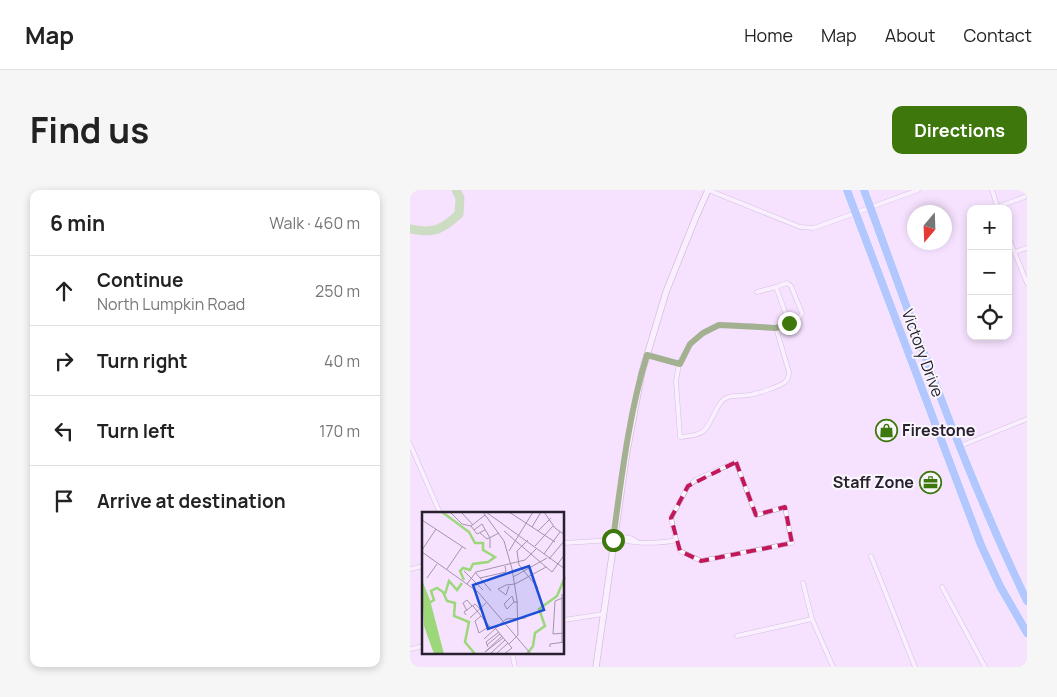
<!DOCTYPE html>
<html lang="en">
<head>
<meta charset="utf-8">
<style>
	:root { --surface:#fff; --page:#f6f6f6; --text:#222; --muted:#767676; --line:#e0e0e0; --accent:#3e770b }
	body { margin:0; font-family:Manrope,sans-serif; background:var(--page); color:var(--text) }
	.controls { position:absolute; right:15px; top:15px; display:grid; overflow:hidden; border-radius:10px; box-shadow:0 2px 8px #0003 }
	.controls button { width:45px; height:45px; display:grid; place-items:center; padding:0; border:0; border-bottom:1px solid var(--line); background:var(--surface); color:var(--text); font:25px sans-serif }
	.compass { position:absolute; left:497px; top:15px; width:45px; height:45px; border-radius:50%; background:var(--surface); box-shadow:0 2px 8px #0003; rotate:199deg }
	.stop { position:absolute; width:15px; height:15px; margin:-11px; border:4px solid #3e770b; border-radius:50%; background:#fff }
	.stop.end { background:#3e770b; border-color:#fff; box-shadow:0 1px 5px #0008 }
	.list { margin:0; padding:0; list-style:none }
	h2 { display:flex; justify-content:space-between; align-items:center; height:65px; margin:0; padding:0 20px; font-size:21px }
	h2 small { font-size:16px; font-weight:400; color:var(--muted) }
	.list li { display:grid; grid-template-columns:32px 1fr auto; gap:15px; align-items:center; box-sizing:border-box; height:70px; padding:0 20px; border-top:1px solid var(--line) }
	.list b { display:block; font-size:19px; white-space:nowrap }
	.list p { margin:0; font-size:16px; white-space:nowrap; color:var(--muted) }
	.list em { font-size:16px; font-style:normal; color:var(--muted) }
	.icon { flex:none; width:28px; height:28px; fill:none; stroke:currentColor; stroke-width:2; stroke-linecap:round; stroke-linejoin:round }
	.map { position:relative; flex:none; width:617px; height:477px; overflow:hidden; border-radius:10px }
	header { display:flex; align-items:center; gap:30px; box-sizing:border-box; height:70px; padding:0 25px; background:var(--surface); border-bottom:1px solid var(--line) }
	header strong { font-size:24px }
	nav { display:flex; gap:28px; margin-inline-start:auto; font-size:18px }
	.intro { display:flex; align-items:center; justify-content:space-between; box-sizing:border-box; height:120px; padding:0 30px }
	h1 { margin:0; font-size:35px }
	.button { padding:12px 22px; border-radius:10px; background:var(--accent); color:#fff; font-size:18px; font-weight:700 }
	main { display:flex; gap:30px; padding:0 30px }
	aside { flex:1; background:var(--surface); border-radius:10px; box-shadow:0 2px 8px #0003 }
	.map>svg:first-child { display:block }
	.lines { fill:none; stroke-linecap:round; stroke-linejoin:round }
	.river { stroke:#9cd77a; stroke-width:9 }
	.street-casing { stroke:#ab94b6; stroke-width:5 }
	.secondary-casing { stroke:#ab94b6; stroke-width:7 }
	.highway-casing { stroke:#fff; stroke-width:9 }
	.street { stroke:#fff; stroke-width:4 }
	.secondary { stroke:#fff; stroke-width:5.5 }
	.highway { stroke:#61a6fd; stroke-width:8 }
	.route { stroke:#3e770b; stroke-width:6 }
	.marked { fill:none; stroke:#c2185b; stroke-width:4; stroke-dasharray:10 6; stroke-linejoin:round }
	.labels { text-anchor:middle; stroke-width:4; stroke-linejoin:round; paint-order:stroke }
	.street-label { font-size:16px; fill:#29202d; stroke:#faf6fd }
	.poi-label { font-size:16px; font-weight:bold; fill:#29202d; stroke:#faf6fd; text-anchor:start }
	.inset-river { fill:none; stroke:#9cd77a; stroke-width:2.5 }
	.inset-road { fill:none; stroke:#a494ab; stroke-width:1 }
	.view { fill:#1d4ed8; fill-opacity:0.15; stroke:#1d4ed8; stroke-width:2.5 }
	.inset-edge { fill:none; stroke:#29202d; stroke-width:2.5 }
</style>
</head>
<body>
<header>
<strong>Map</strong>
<nav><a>Home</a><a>Map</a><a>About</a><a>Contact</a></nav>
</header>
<div class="intro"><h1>Find us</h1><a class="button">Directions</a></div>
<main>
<aside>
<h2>6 min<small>Walk · 460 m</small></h2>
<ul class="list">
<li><svg class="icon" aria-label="ahead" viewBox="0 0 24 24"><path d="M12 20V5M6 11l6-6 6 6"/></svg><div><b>Continue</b><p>North Lumpkin Road</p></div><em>250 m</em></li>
<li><svg class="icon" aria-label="right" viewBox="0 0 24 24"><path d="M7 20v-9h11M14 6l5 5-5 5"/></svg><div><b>Turn right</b></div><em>40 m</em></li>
<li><svg class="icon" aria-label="left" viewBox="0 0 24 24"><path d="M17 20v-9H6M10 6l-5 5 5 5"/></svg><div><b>Turn left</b></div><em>170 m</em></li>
<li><svg class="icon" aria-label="arrive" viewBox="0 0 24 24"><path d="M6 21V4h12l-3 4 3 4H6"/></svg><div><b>Arrive at destination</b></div></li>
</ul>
</aside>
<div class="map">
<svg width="617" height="477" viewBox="0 0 617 477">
	<rect width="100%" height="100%" fill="#f6e2ff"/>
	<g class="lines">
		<path class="river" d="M0,39C23,44 32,40 49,24L50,8L46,0"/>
		<defs>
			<g id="street">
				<path d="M298,0L390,37L404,38L508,0"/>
				<path d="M582,0L588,19"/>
				<path d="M587,17L617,6"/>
				<path d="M598,46L617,93"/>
				<path d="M605,62L617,58"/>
				<path d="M347,102L366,97"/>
				<path d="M366,138C375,134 389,132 392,123L381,96L377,93L366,97L379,133"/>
				<path d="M237,165L269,174L266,191L270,247C296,245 295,242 306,220C309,215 311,210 316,208C323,204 331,207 339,205C346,204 369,197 375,192C378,189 379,186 379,182L366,138C354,137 316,133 307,136C288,142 277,156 269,174"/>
				<path d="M0,254L30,323"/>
				<path d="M550,256L617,229"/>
				<path d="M203,348C212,348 218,345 226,351"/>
				<path d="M211,348C219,355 255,353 266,350L270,361L291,371L382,353L375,317L346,325L326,272L287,289L278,296L261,328L266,350"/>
				<path d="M154,353L203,350"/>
				<path d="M461,366L505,477"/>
				<path d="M0,379L14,376"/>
				<path d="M393,393L402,429L423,477"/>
				<path d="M532,397L575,477"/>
				<path d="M154,430L193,424"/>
				<path d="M327,446L402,429"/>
				<path d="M0,459L14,456"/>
				<path d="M102,463L105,477"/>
			</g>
			<path id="secondary" d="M186,477L217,261L232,182L256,102L286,27L298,0"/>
			<g id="highway">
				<path d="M437,0L571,355L590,396L617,443"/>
				<path d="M454,0C505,139 553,278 617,411"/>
			</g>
		</defs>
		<use href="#street" class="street-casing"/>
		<use href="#secondary" class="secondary-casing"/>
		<use href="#highway" class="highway-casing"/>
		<use href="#street" class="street"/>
		<use href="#secondary" class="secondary"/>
		<use href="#highway" class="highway"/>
	</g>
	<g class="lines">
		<path class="route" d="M203,350C211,291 219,222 237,165L270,174L280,154L293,143L309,135L366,138L379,133"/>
	</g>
	<path d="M0 0H617V477H0ZM326,272L346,325L375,317L382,353L291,371L270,361L261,328L278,296Z" fill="#f6e2ff" fill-opacity=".55" fill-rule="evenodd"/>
	<path class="marked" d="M326,272L346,325L375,317L382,353L291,371L270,361L261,328L278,296Z"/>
	<defs>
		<symbol id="shop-ring" viewBox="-11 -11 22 22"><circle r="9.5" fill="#faf6fd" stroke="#3e770b" stroke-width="1.5"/><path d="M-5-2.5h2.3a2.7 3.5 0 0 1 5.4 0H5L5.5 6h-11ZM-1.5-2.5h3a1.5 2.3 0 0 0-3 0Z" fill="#3e770b"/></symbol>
		<symbol id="office-ring" viewBox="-11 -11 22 22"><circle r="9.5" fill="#faf6fd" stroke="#3e770b" stroke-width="1.5"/><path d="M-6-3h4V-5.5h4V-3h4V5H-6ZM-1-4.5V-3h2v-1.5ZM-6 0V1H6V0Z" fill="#3e770b"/></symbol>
	</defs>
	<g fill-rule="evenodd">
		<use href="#shop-ring" x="464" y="228" width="25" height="25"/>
		<use href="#office-ring" x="508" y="280" width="25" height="25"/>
	</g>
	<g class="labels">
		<g class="street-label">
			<text transform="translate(513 163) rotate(70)" y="6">Victory Drive</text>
		</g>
		<g class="poi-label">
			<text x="492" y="246">Firestone</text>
			<text x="504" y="298" text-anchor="end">Staff Zone</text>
		</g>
	</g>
	<g transform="translate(12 322)">
		<rect width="142" height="142" fill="#f6e2ff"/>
		<path d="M0,68L8,88L22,142H12L2,114Z" fill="#9cd77a"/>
		<path class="inset-river" d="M20,0L47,20L53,31H61V38L73,45L66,50L51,52L48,58L41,56L38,59L42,68M23,82L27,69L35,78L40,71M7,91L12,88L9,79L15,76L21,80L25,89L33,91L32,104L47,110L43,130L53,142M105,142L111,134L113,121L123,114L117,97L135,84L143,65"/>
		<path class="inset-road" d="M28,0L40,12L49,14M39,0L51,13M61,0L82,29L90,57L95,88L96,123L87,132M64,0L143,57M87,0L133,30M122,0L133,16L143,23M0,8L44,37M49,14L55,22L63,18M49,14L63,3M110,15L119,0M52,18L60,12L68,26V36M82,19L130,60L143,42M116,19L129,6M58,21L65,27L77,21M106,28L95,39L97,53L116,76M113,34L131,14M0,38L14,17M87,39L111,0M0,40L56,80L109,142M122,42L138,20M127,47L143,28M25,57L40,35M42,59L61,78M53,60L69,79M91,65L125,46M5,66L15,52M58,66L84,60L83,54M45,72L54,60L103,48L115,36M93,72L124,55M87,74L84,83L76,77L84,73L93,72M140,82V130M143,85L133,89L131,122L143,121M92,90L85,97L82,92L90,84L92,90H96M51,94L68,115M45,99L41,91L45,88L50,94M44,103L42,100L53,92L58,97M59,104L53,109L57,121L68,114M48,106L64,91M73,116L90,136L82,142M62,127L84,107L104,106M65,133L78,122M66,135L64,130L77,120M128,135V132L143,130M63,140L80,124M63,140L81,126M68,142L83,128M74,142L86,131"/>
		<path class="view" d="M107,54L122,98L66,117L51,73Z"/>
		<rect width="142" height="142" class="inset-edge"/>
	</g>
</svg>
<div class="controls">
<button>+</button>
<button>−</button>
<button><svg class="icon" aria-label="locate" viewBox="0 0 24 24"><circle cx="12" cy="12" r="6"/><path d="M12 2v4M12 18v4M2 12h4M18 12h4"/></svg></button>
</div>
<svg class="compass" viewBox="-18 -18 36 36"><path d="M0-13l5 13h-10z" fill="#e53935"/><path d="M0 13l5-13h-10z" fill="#767676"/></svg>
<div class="stop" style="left:203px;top:350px"></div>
<div class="stop end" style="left:379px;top:133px"></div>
</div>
</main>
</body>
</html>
